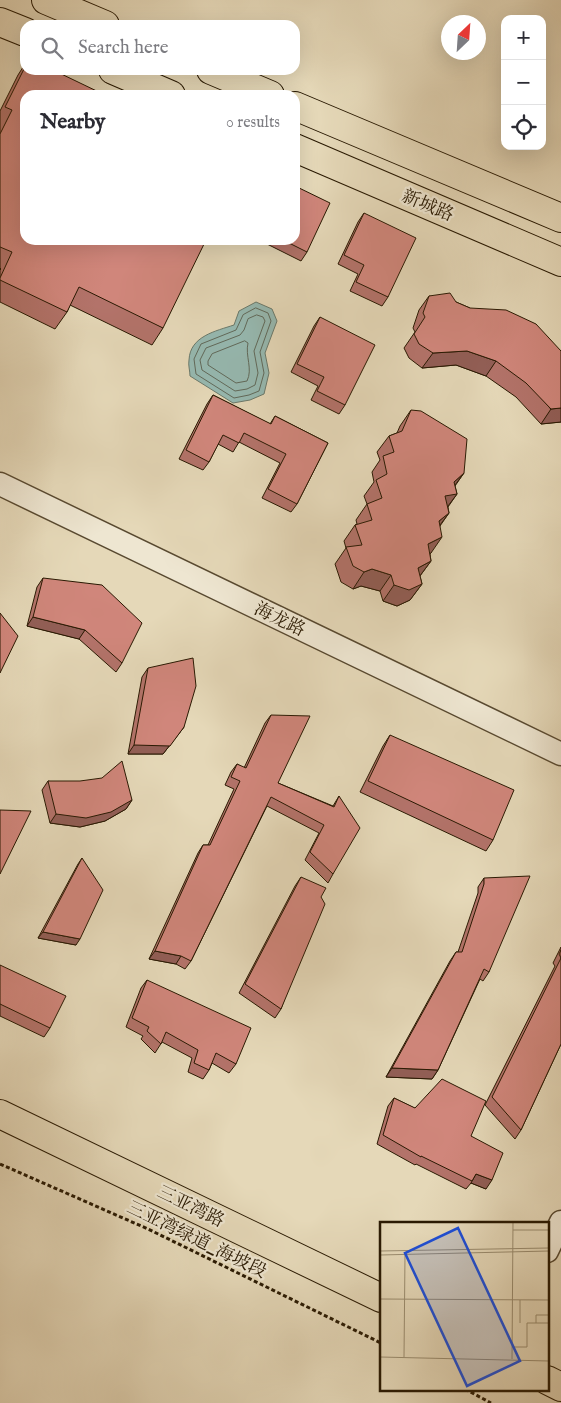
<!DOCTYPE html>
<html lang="en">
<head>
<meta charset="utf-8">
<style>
	:root { --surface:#fff; --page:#f7f7f7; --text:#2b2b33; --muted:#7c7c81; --line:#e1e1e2 }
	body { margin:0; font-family:"IM FELL English","Noto Serif SC",serif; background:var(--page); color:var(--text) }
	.controls { position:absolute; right:15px; top:15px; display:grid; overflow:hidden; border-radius:10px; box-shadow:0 5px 20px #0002 }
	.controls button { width:45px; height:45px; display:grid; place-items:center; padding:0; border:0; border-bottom:1px solid var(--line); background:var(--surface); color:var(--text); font:25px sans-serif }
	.compass { position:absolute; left:441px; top:15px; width:45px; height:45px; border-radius:50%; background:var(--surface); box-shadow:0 5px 20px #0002; rotate:25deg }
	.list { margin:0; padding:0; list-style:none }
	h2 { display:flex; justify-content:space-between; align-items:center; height:65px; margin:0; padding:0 20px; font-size:21px }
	h2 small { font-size:16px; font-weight:400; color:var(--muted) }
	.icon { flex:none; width:28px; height:28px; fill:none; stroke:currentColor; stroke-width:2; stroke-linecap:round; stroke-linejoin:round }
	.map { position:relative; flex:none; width:561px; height:1403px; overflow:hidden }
	.search { position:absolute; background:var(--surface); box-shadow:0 5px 20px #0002; left:20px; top:20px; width:280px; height:55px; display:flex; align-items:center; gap:12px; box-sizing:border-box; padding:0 18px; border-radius:15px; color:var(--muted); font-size:19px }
	.panel { position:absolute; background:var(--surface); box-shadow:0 5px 20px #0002; left:20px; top:90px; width:280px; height:155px; border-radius:15px }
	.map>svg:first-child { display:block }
	.water { fill:#96b9b1; stroke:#6a796b }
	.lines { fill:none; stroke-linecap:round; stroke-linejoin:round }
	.shore { stroke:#60695a; stroke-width:1 }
	.minor-casing { stroke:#584930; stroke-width:25 }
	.major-casing { stroke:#291902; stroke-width:30 }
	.path { stroke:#291902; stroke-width:3; stroke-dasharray:4 2.5; stroke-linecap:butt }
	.minor { stroke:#eee6d1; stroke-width:22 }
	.major { stroke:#e5d8b8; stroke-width:28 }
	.wall { fill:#b3736a; stroke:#291902 }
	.shaded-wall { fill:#925e56; stroke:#291902 }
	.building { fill:#d0867b; stroke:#291902 }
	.labels { text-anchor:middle; stroke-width:4.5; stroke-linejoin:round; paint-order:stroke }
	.street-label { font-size:18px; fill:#291902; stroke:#eee6d1 }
	.inset-road { fill:none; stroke:#9a8c6f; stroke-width:1 }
	.view { fill:#1d4ed8; fill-opacity:0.15; stroke:#1d4ed8; stroke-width:2.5 }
	.inset-edge { fill:none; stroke:#291902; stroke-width:2.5 }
</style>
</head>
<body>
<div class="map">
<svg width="561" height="1403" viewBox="0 0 561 1403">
	<rect width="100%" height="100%" fill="#e5d8b8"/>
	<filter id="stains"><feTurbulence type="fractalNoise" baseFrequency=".004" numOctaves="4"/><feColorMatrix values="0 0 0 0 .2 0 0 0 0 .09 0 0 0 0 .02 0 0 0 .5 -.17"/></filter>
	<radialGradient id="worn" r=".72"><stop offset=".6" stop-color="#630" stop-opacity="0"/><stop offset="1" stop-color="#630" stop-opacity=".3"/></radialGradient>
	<path class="water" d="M256,302L272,309L277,321L265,353L269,373L264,394L250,400L233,403L190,376C190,371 188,365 189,360C190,336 216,331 234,325L239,311Z"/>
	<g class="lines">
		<g class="shore">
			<path d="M256,308L268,313L271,321L260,352L264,373L259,391L249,395L234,398L196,374L194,359L201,344L236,330L243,315Z"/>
			<path d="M257,315L263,317L265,321L254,351L258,373L255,385L247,389L235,391L202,370L200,360L206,348L240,335L244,330L248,319Z"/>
			<path d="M245,341L248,343C245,356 253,369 247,381L236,383L208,365V361L212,354Z"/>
		</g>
		<defs>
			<g id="minor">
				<path d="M0,484L561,754"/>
				<path d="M547,1251L561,1222"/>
			</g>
			<g id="major">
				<path d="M46,0L105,25"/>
				<path d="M0,22L25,32"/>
				<path d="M113,70L171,95"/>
				<path d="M211,70L270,95"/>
				<path d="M295,106L561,218"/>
				<path d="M295,148L561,262"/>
				<path d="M0,1114L381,1298"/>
				<path d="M547,1380L561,1387"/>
			</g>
		</defs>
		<use href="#minor" class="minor-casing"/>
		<use href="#major" class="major-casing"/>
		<g class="path">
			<path d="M0,1164L148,1229L381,1343"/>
			<path d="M465,1389L491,1403"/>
		</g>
		<use href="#minor" class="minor"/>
		<use href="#major" class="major"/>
	</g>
	<g class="wall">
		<path d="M25,64V240L163,328L152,345L70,305L67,312L55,329L0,302V270L1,269L0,268V111L18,75Z"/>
		<path d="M364,213L388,297L382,306L350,291L358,274L338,264L358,222Z"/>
		<path d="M259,240H295L307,252L301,261Z"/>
		<path d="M429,296L456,302L470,308L561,422L541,424L516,397L486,376L456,365L422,368L409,358L404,348L415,332L413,328L419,310Z"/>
		<path d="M320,317L345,405L339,414L311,400L318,386L291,372L314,326Z"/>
		<path d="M213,395L270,424L275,416L328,443L297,504L291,512L262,498L280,463L239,442L233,452L218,444L209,462L203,470L179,459L207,404Z"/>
		<path d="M411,410L464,473L455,486L457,494L448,507L449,513L440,526L431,553L430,554L431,561L420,576L422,584L410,600L397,606L383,601L380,591L361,586L353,589L341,582L335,564L346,548L344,541L355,525L357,524L356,520L367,504L364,496L374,482L372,472L380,460L377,452L389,436L397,433L400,426Z"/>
		<path d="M43,578L122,663L116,672L79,639L27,626L37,587Z"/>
		<path d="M148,668L184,727L163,754H128L142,677Z"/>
		<path d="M271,715L278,783L333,806L339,796L333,874L328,883L305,860L319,833L267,806L191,961L185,969L176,964L149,959L198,853L203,845H208L234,789L225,785L231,772L237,764L244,768L265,723Z"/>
		<path d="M390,735L493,840L486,851L360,792L383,746Z"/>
		<path d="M48,781L132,800L126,809L105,821L80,827L50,823L42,790Z"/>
		<path d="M82,858L76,945L38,938L78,864Z"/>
		<path d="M301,877L321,897L281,1009L275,1018L239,993L295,886Z"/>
		<path d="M484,878L489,972L483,981L480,979L438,1070L432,1079L386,1077L450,961L456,952H458L478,893V887Z"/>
		<path d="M561,947V1044L521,1130L515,1139L485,1105L555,966L553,963Z"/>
		<path d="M0,965L50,1028L44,1037L0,1016Z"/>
		<path d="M147,980L236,1064L229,1073L212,1063L209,1070L203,1079L188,1072L192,1058L162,1042L155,1053L141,1039L143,1036L126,1027L141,988Z"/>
		<path d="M394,1098L471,1136L486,1189L471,1183L466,1189L416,1164L415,1165L377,1144L388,1106Z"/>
	</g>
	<g class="shaded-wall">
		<path d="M467,351L496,361L486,376L456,365L422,368L433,353Z"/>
		<path d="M561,408V422L541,424L551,409Z"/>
		<path d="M464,473L452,489L457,494L445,510L433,512L454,482Z"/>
		<path d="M449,513L437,529L439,521Z"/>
		<path d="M442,537L431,553L417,560L428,544Z"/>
		<path d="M431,561L419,577L418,568Z"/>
		<path d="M372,569L391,575L380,591L361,586L353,589L364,572Z"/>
		<path d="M422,584L410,600L397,606L383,601L394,585Z"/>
		<path d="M33,617L85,630L79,639L27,626Z"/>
		<path d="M184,727L163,754H128L134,745Z"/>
		<path d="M132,800L126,809L105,821L80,827L50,823L56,814Z"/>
		<path d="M43,932L80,939L76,945L38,938Z"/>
		<path d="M155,951L181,956L176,964L149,959Z"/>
		<path d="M392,1068L438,1070L432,1079L386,1077Z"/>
		<path d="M476,1174L492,1180L486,1189L471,1183Z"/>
	</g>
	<g class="building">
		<path d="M25,67V70H53L105,95H25V240H206L163,328L79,287L67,312L0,280V278L12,252L0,247V134L12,110L5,107Z"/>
		<path d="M295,186L330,203L307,252L283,240H295Z"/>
		<path d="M364,213L416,238L388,297L356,282L364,265L344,255Z"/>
		<path d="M450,293L456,302L470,308L506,310L536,324L561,351V408L551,409L526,383L496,361L467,351L433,353L419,344L414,334L425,317L423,313L429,296Z"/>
		<path d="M320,317L375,345L345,405L317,391L324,377L297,364Z"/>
		<path d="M213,395L271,424L275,416L328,443L297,504L268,489L286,454L244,433L239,443L223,435L209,462L186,450Z"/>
		<path d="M411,410L421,411L467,439L464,473L454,482L457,494L445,496L449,513L439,521L442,537L428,544L431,561L418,568L422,584L409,590L394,585L391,575L372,569L364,572L353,566L346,547L362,545L355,525L372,520L367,504L382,498L376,480L387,474L383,456L394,452L389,436L402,431Z"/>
		<path d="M43,578L102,585L142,623L122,663L85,630L33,617Z"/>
		<path d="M0,613L18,636L0,673Z"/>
		<path d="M193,658L196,686L184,727L170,746L134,745L148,668Z"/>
		<path d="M271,715L310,716L278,783L334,807L339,796L360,828L333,874L310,852L324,825L271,797L191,961L181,956L155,951L203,845H210L240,781L231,777L237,764L246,768Z"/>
		<path d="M390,735L514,790L493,840L368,781Z"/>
		<path d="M122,761L132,800L111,812L86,818L56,814L48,781H80L102,778Z"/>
		<path d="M0,810L31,811L0,874Z"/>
		<path d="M82,858L103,890L80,939L43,932Z"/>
		<path d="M530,876L489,972L484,969L438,1070L392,1068L456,952H462L484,884V878Z"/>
		<path d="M301,877L326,888L321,897L325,904L281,1009L245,984Z"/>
		<path d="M561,950V958L559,954Z"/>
		<path d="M561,958V1044L521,1130L492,1097Z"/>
		<path d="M0,965L66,996L50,1028L0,1004Z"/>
		<path d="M147,980L251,1028L236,1064L216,1053L209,1070L194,1063L198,1050L166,1032L161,1044L147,1031L149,1027L132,1018Z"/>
		<path d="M442,1079L486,1101L471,1136L503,1153L492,1180L476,1174L472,1181L421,1156V1157L383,1135L394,1098L415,1108Z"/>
	</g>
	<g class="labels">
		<g class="street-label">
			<text transform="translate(428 205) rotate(23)" y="6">新城路</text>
			<text transform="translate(280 619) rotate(26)" y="6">海龙路</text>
			<text transform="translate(191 1206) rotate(26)" y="6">三亚湾路</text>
			<text transform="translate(197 1239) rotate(26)" y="6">三亚湾绿道_海坡段</text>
		</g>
	</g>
	<g transform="translate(380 1222)">
		<rect width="169" height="169" fill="#e5d8b8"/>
		<path class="inset-road" d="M133,8H169M0,29L169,26M0,33L169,29M0,77L169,78M140,101V78M156,101V93H169M132,125H147V101H169M0,135L169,139M24,135L25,33M132,137L133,0"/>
		<path class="view" d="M78,6L140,139L87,164L25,31Z"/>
		<rect width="169" height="169" class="inset-edge"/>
	</g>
	<rect width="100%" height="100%" filter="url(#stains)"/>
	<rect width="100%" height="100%" fill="url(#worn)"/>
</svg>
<div class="controls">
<button>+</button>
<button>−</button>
<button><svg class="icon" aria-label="locate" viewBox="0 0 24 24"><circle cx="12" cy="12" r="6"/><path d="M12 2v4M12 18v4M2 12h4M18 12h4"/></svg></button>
</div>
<svg class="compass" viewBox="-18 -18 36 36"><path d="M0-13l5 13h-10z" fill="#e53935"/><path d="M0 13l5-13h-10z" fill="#7c7c81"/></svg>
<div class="search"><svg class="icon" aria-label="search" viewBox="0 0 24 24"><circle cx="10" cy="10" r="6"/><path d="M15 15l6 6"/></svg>Search here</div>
<section class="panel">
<h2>Nearby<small>0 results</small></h2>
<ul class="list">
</ul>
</section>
</div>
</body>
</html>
